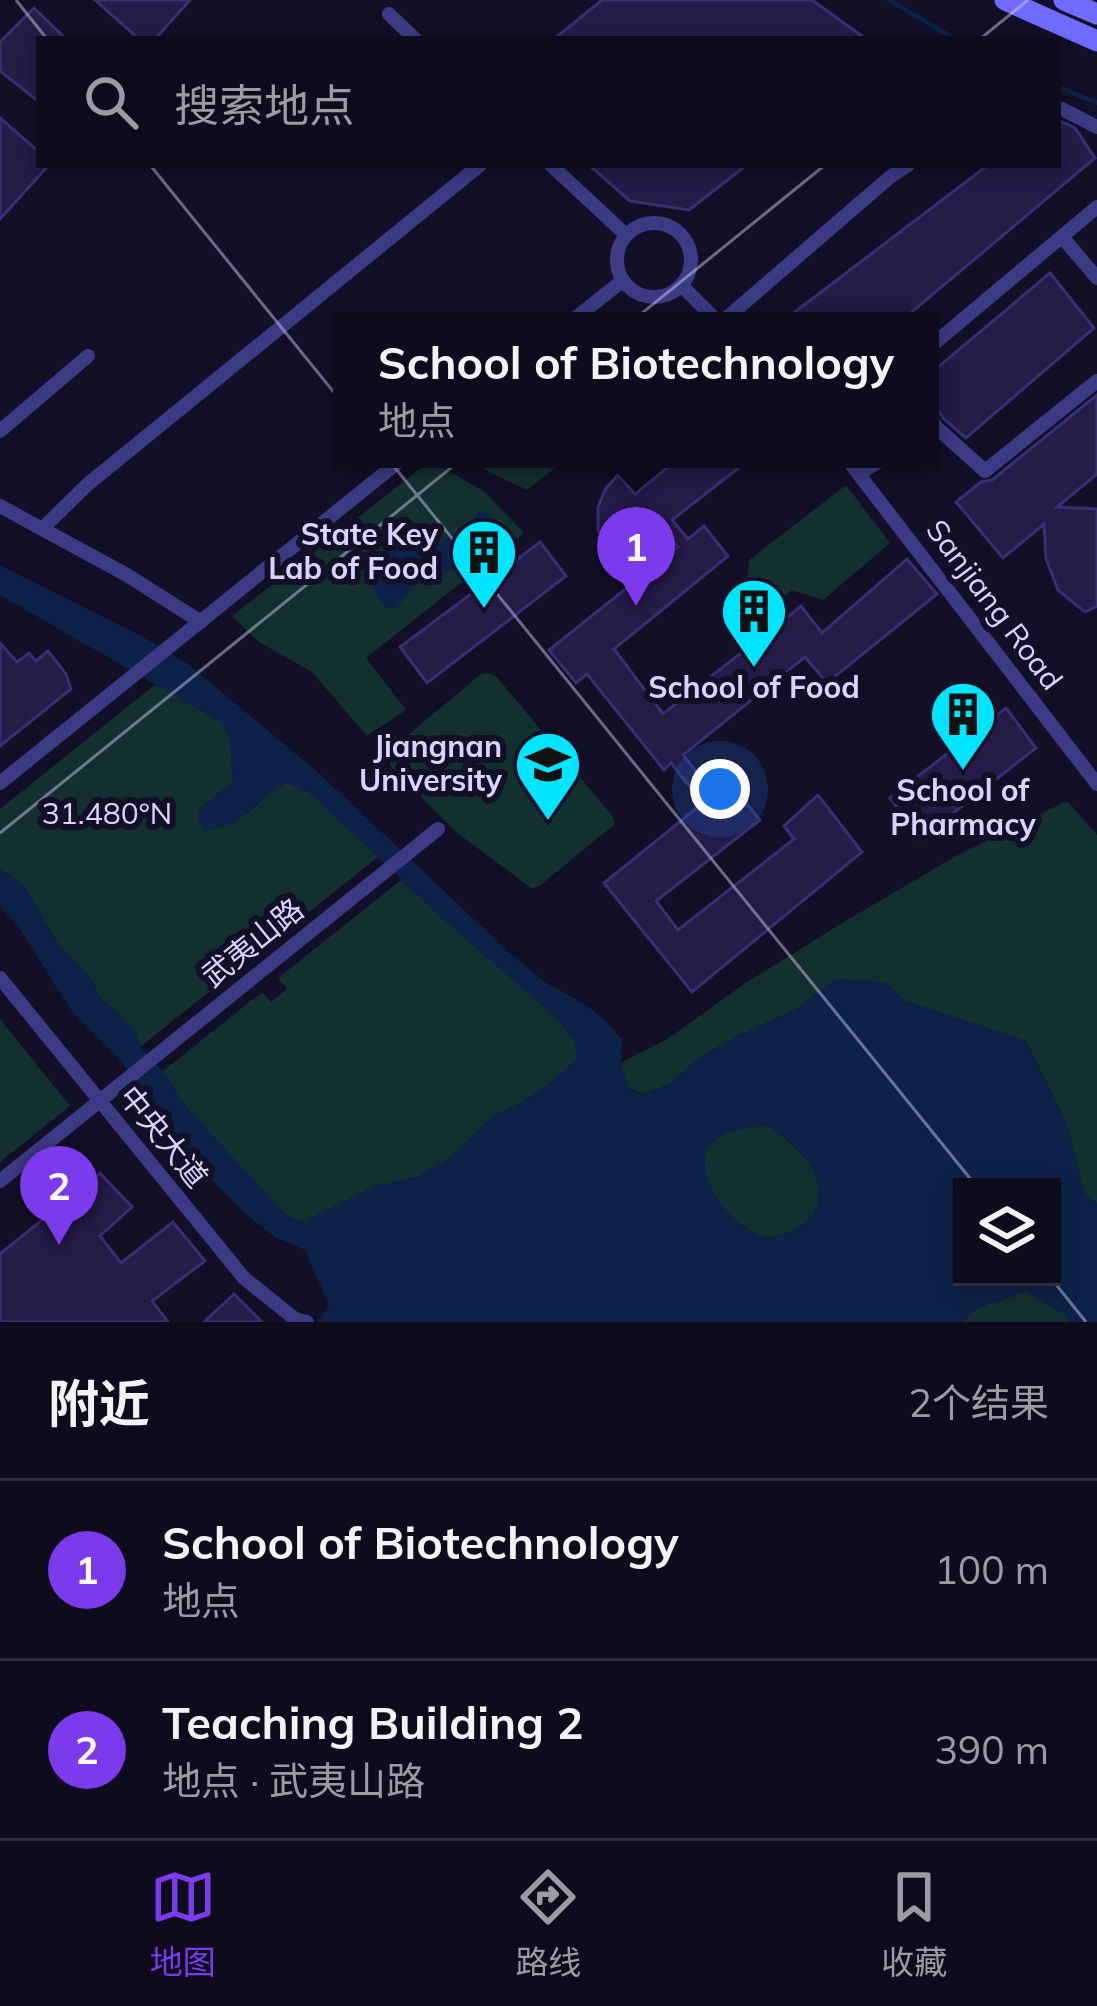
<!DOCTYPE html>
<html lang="zh">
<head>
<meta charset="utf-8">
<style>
	:root { --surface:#0e0b1c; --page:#1c1929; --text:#f1f3f6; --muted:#9b9ba3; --line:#2e2b3b; --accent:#7c3aed }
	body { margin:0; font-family:Mulish,"Noto Sans SC",sans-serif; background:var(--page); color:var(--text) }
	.controls { position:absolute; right:36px; bottom:36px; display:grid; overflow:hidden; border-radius:0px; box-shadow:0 6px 18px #0003 }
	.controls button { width:108px; height:108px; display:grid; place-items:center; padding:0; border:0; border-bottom:3px solid var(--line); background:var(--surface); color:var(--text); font:60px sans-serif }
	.you { position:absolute; left:720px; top:789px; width:42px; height:42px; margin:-30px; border:9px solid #fff; border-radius:50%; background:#1a73e8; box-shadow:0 0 0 18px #1a73e833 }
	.badge { display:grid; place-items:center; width:78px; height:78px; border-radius:50%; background:var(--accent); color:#fff; font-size:39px; font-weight:700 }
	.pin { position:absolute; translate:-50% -99px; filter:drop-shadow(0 3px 6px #0008) }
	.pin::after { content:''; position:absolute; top:63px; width:42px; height:36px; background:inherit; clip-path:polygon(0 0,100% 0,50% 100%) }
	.popup { position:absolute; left:333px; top:312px; width:606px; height:156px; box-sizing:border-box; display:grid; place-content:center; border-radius:0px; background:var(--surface); filter:drop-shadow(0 3px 9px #0005); font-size:39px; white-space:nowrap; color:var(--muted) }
	.popup b { font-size:45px; color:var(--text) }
	.popup::after { content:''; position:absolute; left:50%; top:100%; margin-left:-24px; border:24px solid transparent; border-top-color:var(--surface) }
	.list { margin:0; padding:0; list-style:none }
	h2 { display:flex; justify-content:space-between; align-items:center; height:156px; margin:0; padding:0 48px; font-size:51px }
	h2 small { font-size:39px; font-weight:400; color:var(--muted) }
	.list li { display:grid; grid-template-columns:78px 1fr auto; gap:36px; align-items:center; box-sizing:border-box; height:180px; padding:0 48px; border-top:3px solid var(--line) }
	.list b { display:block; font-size:45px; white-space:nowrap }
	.list p { margin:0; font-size:39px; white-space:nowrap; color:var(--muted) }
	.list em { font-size:39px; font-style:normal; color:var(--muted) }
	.icon { flex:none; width:66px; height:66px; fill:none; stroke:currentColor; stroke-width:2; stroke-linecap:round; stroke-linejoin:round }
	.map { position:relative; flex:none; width:1097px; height:1322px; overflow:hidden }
	.search { position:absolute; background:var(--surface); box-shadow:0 6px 18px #0003; left:36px; right:36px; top:36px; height:132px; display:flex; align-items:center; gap:30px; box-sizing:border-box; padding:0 42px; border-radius:0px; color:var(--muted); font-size:45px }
	.sheet { height:516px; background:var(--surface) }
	nav { display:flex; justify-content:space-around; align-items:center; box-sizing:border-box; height:168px; border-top:3px solid var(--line); background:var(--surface); font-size:33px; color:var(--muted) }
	nav a { display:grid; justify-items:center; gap:6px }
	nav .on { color:var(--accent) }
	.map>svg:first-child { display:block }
	.green { fill:#12302f }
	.water { fill:#0c2248; fill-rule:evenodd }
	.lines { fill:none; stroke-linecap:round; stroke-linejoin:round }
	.stream { stroke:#0c2248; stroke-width:4.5 }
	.building { fill:#241b47; stroke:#3b2d73; stroke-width:3 }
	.street { stroke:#3d3a85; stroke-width:14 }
	.secondary { stroke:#6f6bff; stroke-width:21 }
	.ticks { fill:none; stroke:#d9d4ff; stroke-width:3; stroke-opacity:0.45 }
	.labels { text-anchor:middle; stroke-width:12; stroke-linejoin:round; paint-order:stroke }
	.poi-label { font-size:30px; font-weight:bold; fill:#d9d4ff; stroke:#130f26; text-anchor:end }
	.street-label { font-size:30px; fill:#d9d4ff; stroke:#130f26 }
	.ticks-label { font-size:30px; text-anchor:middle; fill:#d9d4ff; stroke:#130f26; stroke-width:12; stroke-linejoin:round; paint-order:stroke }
</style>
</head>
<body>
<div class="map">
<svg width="1097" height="1322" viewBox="0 0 1097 1322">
	<rect width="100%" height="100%" fill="#130f26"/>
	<g class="green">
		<path d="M473,459H566L527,490L487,471Z"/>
		<path d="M430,461L484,491L524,533L366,658L406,710L367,736L312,672L259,642L232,616Z"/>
		<path d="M846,485L890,543L823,600L792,590L767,611L747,584L749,560Z"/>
		<path d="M490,673L497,677L613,817L615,824L538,887L531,888L456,832L391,767C387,758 389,752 396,745L481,674Z"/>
		<path d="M157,683L222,723L230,738L233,781L200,809L248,813L270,792L287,783L309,792L378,857L140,1047L117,1011L99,997L93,981L56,941L25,887L0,869V809Z"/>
		<path d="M1067,801L1097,835V1204L1084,1193L1067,1125L1026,1041L905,1001L886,983L836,979L795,1010L737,1036L699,1058L670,1084L644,1094L628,1088L620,1063L669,1038L747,982L842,923L956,856Z"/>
		<path d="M401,880L559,1020L575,1042L577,1059L554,1080L523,1102L494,1116L446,1161L416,1177L373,1187L302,1222L287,1216L249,1177L182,1102L163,1071L262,992L271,1002L287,989L278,978Z"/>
		<path d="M0,1019L70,1106L0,1162Z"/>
		<path d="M766,1125C789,1140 823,1166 819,1197C817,1211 811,1220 799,1227C789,1233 775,1239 763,1236C734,1231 684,1169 713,1142C725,1130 749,1128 766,1125Z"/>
		<path d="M1026,1291L1066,1315L1069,1322H962L976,1309Z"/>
	</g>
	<g class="water">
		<path d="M480,510L489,514L492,532L484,537L464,566L423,581L410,591L396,609H387C363,583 367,557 396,538L439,545L450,534C469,534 470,522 480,510Z"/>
		<path d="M0,565L142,636L188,664L321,775L513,956L548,984L586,1005L609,1024L622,1040L621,1063L628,1089L644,1094L670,1084L699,1058L737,1036L795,1010L836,979L886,983L905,1001L1026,1041L1067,1125L1084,1193L1097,1204V1322H1069L1066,1315L1026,1291L976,1309L962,1322H317L329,1305L305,1250L276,1238L242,1211L190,1156L121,1061L73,1013L16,923L0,907V869L25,887L56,941L93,981L99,997L117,1011L137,1034L140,1047L168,1077L182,1102L287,1216L302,1222L373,1187L416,1177L446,1161L494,1116L523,1102L554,1080L577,1059L575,1042L559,1020L448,924L309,792L287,783L270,792L235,823L205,831L197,819L200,809L233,781L230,738L222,723L0,595ZM766,1125C789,1140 823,1165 819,1197C817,1211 811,1220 799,1227C789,1233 775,1239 763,1236C734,1231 685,1169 713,1142C725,1130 749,1128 766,1125ZM962,1187H1052V1277H962Z"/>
	</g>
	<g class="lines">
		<g class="stream">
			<path d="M889,0L955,39"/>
			<path d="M1058,87L1097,103"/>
		</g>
	</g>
	<g class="building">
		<path d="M95,0H190L155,39H139Z"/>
		<path d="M602,0H812L866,39H554Z"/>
		<path d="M34,8L66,39H39V102L0,71V42Z"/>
		<path d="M0,118L39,152V165H49L0,219Z"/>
		<path d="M1058,120L1075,128L1095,158L901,321H783L988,165H1058Z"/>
		<path d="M589,165H747L689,210L630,201Z"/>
		<path d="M1050,273L1094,328L966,438L944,419L930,399V374Z"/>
		<path d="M1097,395V474L1057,507L1097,509V606L1085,612L1058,590L1046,559L1044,524L1003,558L956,502L981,482L992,480Z"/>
		<path d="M678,459H750L672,520L688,539L704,526L728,556L614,649L663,714L801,606L822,633L907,559L937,594L827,683L805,657L683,755L714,794L729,782L760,820L656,901L678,930L794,839L784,826L818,795L862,852L692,992L604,883L703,803L671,763L664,770L587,674L576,683L549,650L678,547L662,528L619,562L598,530V507L606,488L618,475L635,494Z"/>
		<path d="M540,542L566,576L427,683L400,647Z"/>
		<path d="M0,643L17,662L29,653L36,661L48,651L66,674L71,689L0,746Z"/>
		<path d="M1006,708L1036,748L920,839L890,798Z"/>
		<path d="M100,1173L132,1207L100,1236L121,1263L173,1222L205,1261L152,1301L168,1322H0V1254Z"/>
		<path d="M234,1294L262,1322H204Z"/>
	</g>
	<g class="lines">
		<g class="street">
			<path d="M389,14L415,39"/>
			<path d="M1062,109L1097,127"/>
			<path d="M551,165L626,235"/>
			<circle cx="654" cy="260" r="37"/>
			<path d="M1063,238L1097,278"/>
			<path d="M681,285L717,321"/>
			<path d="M572,321L622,281"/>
			<path d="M723,321L890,177L908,165"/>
			<path d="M930,347L1097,207"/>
			<path d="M930,415L935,426L985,471L1097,381"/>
			<path d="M0,431L88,356"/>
			<path d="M847,459L1097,784"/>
			<path d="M860,473L883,459"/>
			<path d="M0,506L127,575L201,622"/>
			<path d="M43,528L88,484L480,165"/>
			<path d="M0,783L402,459"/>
			<path d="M0,978L244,1278L295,1319L307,1322"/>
			<path d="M0,1181L438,829"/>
		</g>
		<g class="secondary">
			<path d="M1005,0L1097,41"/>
			<path d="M1064,0L1097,14"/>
		</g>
	</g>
	<path class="ticks" d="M16,0L47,39M980,39L1028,0M150,165L977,1187M0,833L825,165M1050,1277L1086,1322"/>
	<defs>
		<symbol id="building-pin" viewBox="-11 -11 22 30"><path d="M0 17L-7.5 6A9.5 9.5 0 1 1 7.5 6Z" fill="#00e5ff" stroke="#130f26"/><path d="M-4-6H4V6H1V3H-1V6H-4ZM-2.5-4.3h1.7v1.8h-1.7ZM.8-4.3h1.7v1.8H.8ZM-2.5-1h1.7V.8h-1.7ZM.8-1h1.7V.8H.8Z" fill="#111"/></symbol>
		<symbol id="university-pin" viewBox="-11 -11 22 30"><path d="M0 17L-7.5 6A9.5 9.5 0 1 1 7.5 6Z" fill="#00e5ff" stroke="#130f26"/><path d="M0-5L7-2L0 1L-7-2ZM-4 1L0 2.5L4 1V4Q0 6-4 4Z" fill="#111"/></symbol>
	</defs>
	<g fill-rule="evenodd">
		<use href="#building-pin" x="446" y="514" width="76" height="104"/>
		<use href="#building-pin" x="716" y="573" width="76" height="104"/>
		<use href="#building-pin" x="925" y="676" width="76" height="104"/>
		<use href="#university-pin" x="510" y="726" width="76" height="104"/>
	</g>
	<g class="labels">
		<g class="poi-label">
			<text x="438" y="545">State Key<tspan x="438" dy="34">Lab of Food</tspan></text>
			<text x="754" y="698" text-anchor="middle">School of Food</text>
			<text x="502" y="757">Jiangnan<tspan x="502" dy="34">University</tspan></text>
			<text x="963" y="801" text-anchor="middle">School of<tspan x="963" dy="34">Pharmacy</tspan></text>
		</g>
		<g class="street-label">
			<text transform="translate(994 605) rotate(53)" y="10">Sanjiang Road</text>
			<text transform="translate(253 943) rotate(-39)" y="10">武夷山路</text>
			<text transform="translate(163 1137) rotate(51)" y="10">中央大道</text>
		</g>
	</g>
	<g class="ticks-label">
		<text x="107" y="824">31.480°N</text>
	</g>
</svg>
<div class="controls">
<button><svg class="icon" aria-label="layers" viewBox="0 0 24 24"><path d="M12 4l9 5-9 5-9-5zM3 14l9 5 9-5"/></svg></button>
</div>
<div class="you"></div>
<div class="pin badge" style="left:636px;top:606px">1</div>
<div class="popup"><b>School of Biotechnology</b>地点</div>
<div class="pin badge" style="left:59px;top:1245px">2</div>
<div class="search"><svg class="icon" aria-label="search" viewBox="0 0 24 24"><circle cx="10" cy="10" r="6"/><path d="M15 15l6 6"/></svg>搜索地点</div>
</div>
<section class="sheet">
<h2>附近<small>2个结果</small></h2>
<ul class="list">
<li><span class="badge">1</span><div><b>School of Biotechnology</b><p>地点</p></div><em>100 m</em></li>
<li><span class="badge">2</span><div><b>Teaching Building 2</b><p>地点 · 武夷山路</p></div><em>390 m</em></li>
</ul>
</section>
<nav>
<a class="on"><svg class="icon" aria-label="map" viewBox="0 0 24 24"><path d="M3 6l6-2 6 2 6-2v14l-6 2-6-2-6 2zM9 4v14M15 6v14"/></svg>地图</a>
<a><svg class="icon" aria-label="directions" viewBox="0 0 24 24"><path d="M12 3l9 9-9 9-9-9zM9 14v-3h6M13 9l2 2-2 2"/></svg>路线</a>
<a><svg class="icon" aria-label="saved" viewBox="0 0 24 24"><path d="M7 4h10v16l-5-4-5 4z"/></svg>收藏</a>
</nav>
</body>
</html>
